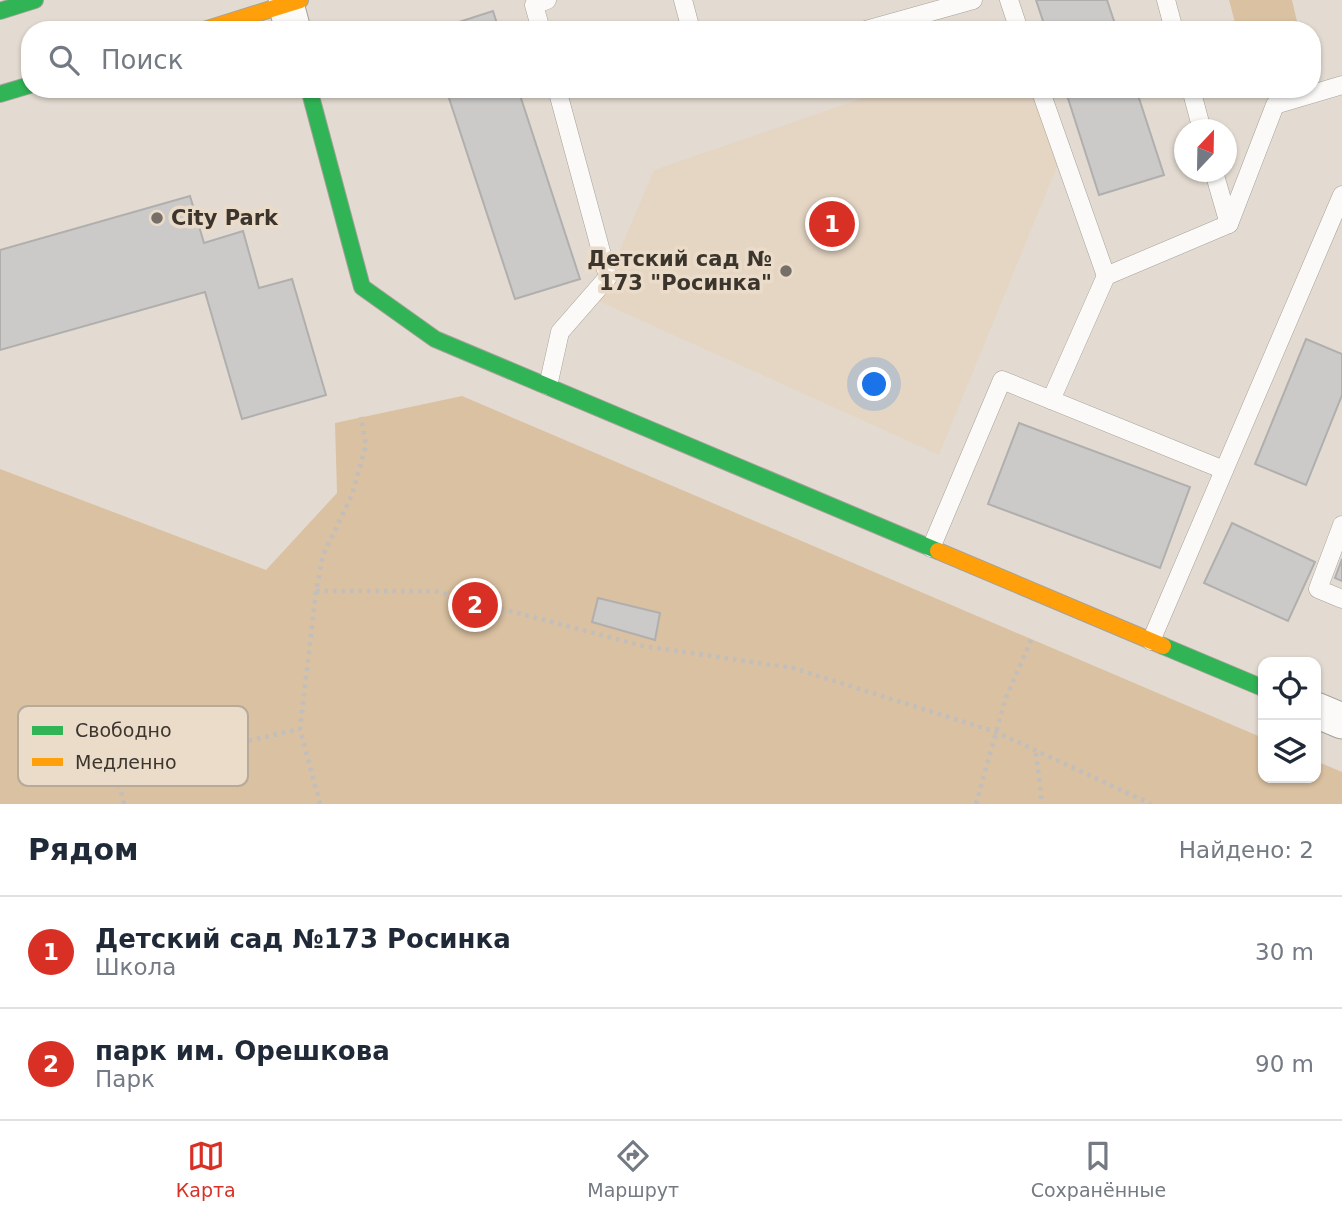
<!DOCTYPE html>
<html lang="ru">
<head>
<meta charset="utf-8">
<style>
	:root { --surface:#fff; --page:#f6f6f7; --text:#1f2937; --muted:#747a83; --line:#e0e1e3; --accent:#d93025 }
	body { margin:0; font-family:"DejaVu Sans",sans-serif; background:var(--page); color:var(--text) }
	.controls { position:absolute; right:21px; bottom:21px; display:grid; overflow:hidden; border-radius:14px; box-shadow:0 2px 5px #0004 }
	.controls button { width:63px; height:63px; display:grid; place-items:center; padding:0; border:0; border-bottom:2px solid var(--line); background:var(--surface); color:var(--text); font:35px sans-serif }
	.compass { position:absolute; left:1174px; top:119px; width:63px; height:63px; border-radius:50%; background:var(--surface); box-shadow:0 2px 5px #0004; rotate:22deg }
	.you { position:absolute; left:875px; top:385px; width:24px; height:24px; margin:-18px; border:5px solid #fff; border-radius:50%; background:#1a73e8; box-shadow:0 0 0 10px #1a73e833 }
	.badge { display:grid; place-items:center; width:46px; height:46px; border-radius:50%; background:var(--accent); color:#fff; font-size:23px; font-weight:700 }
	.pin { position:absolute; translate:-50% -50%; border:4px solid #fff; box-shadow:0 2px 7px #0006 }
	.list { margin:0; padding:0; list-style:none }
	h2 { display:flex; justify-content:space-between; align-items:center; height:91px; margin:0; padding:0 28px; font-size:30px }
	h2 small { font-size:23px; font-weight:400; color:var(--muted) }
	.list li { display:grid; grid-template-columns:46px 1fr auto; gap:21px; align-items:center; box-sizing:border-box; height:112px; padding:0 28px; border-top:2px solid var(--line) }
	.list b { display:block; font-size:26px; white-space:nowrap }
	.list p { margin:0; font-size:23px; white-space:nowrap; color:var(--muted) }
	.list em { font-size:23px; font-style:normal; color:var(--muted) }
	.icon { flex:none; width:38px; height:38px; fill:none; stroke:currentColor; stroke-width:2; stroke-linecap:round; stroke-linejoin:round }
	.map { position:relative; flex:none; width:1342px; height:804px; overflow:hidden }
	.search { position:absolute; background:var(--surface); box-shadow:0 2px 5px #0004; left:21px; right:21px; top:21px; height:77px; display:flex; align-items:center; gap:18px; box-sizing:border-box; padding:0 24px; border-radius:28px; color:var(--muted); font-size:26px }
	.sheet { height:315px; background:var(--surface) }
	nav { display:flex; justify-content:space-around; align-items:center; box-sizing:border-box; height:98px; border-top:2px solid var(--line); background:var(--surface); font-size:19px; color:var(--muted) }
	nav a { display:grid; justify-items:center; gap:4px }
	nav .on { color:var(--accent) }
	.map>svg:first-child { display:block }
	.built { fill:#e5d6c4 }
	.green { fill:#dac1a1 }
	.building { fill:#cbcac9; stroke:#b0afae; stroke-width:2 }
	.lines { fill:none; stroke-linecap:round; stroke-linejoin:round }
	.lane-casing { stroke:#a6a199; stroke-width:19 }
	.street-casing { stroke:#a6a199; stroke-width:37 }
	.fast-casing { stroke:#a6a199; stroke-width:18 }
	.slow-casing { stroke:#a6a199; stroke-width:18 }
	.path { stroke:#c1bebb; stroke-width:4.5; stroke-dasharray:3.5 5; stroke-linecap:butt }
	.lane { stroke:#fbfaf8; stroke-width:18 }
	.street { stroke:#fbfaf8; stroke-width:35 }
	.fast { stroke:#30b455; stroke-width:16 }
	.slow { stroke:#ff9f0a; stroke-width:16 }
	.poi-dot { fill:#766f67; stroke:#ebdcc9; stroke-width:2.5 }
	.labels { text-anchor:middle; stroke-width:7; stroke-linejoin:round; paint-order:stroke }
	.poi-label { font-size:21px; font-weight:bold; fill:#3b352e; stroke:#ebdcc9; text-anchor:start }
	.key { fill:#ebdcc9; stroke:#b6aa9a; stroke-width:2 }
	.key-label { font-size:19px; fill:#3b352e }
</style>
</head>
<body>
<div class="map">
<svg width="1342" height="804" viewBox="0 0 1342 804">
	<rect width="100%" height="100%" fill="#e3dbd1"/>
	<path class="built" d="M889,89H1045L1063,152L939,455L598,301L654,170Z"/>
	<g class="green">
		<path d="M1229,0H1292L1299,30H1237Z"/>
		<path d="M462,396L1263,738V778H1316V761L1342,772V804H0V469L266,570L337,493L335,423Z"/>
	</g>
	<g class="building">
		<path d="M1036,0H1107L1117,30H1046Z"/>
		<path d="M493,11L499,30H434Z"/>
		<path d="M446,89H518L580,279L515,299Z"/>
		<path d="M1065,89H1136L1164,175L1099,195Z"/>
		<path d="M190,196L204,243L243,231L259,288L292,279L326,395L242,419L205,292L0,350V250Z"/>
		<path d="M1306,339L1342,354V395L1306,485L1255,464Z"/>
		<path d="M1019,423L1190,487L1160,568L988,504Z"/>
		<path d="M1232,523L1315,562L1288,621L1204,583Z"/>
		<path d="M1342,559V581L1335,578Z"/>
		<path d="M598,598L660,613L655,640L592,622Z"/>
	</g>
	<g class="lines">
		<defs>
			<g id="lane">
				<path d="M683,0L691,30"/>
				<path d="M1009,0L1019,30"/>
				<path d="M1166,0L1174,30"/>
				<path d="M541,30L534,5L547,0"/>
				<path d="M866,30L973,0"/>
				<path d="M1040,89L1106,276"/>
				<path d="M1191,89L1202,130"/>
				<path d="M1214,172L1229,224"/>
				<path d="M548,386L560,332L608,277L557,89"/>
				<path d="M1051,400L1106,276L1229,224L1275,105L1342,85"/>
				<path d="M1342,525L1318,589L1342,599"/>
				<path d="M931,548L1002,380L1224,470"/>
				<path d="M1151,641L1342,195"/>
			</g>
			<g id="street">
				<path d="M286,4L293,30"/>
				<path d="M1316,710L1342,721"/>
			</g>
			<g id="fast">
				<path d="M0,11L35,0"/>
				<path d="M309,89L362,287L435,339L938,551"/>
				<path d="M0,94L30,85"/>
				<path d="M1163,646L1263,688"/>
			</g>
			<g id="slow">
				<path d="M204,30L300,0"/>
				<path d="M938,551L1163,646"/>
			</g>
		</defs>
		<use href="#lane" class="lane-casing"/>
		<use href="#street" class="street-casing"/>
		<use href="#fast" class="fast-casing"/>
		<use href="#slow" class="slow-casing"/>
		<g class="path">
			<path d="M316,591H434L643,646L793,668L996,732L1151,804"/>
			<path d="M1036,753L1042,804"/>
			<path d="M124,804L116,771L300,729"/>
			<path d="M320,804L300,729L316,591L323,555L352,495L366,445L361,417"/>
			<path d="M976,804L1005,700L1031,640"/>
		</g>
		<use href="#lane" class="lane"/>
		<use href="#street" class="street"/>
		<use href="#fast" class="fast"/>
		<use href="#slow" class="slow"/>
	</g>
	<g class="poi-dot">
		<circle cx="157" cy="218" r="7"/>
		<circle cx="786" cy="271" r="7"/>
	</g>
	<g class="labels">
		<g class="poi-label">
			<text x="171" y="225">City Park</text>
			<text x="772" y="266" text-anchor="end">Детский сад №<tspan x="772" dy="24">173 "Росинка"</tspan></text>
		</g>
	</g>
	<rect x="18" y="706" width="230" height="80" rx="10" class="key"/>
	<rect x="32" y="726" width="31" height="9" fill="#30b455"/>
	<rect x="32" y="758" width="31" height="8" fill="#ff9f0a"/>
	<g class="key-label">
		<text x="75" y="737">Свободно</text>
		<text x="75" y="769">Медленно</text>
	</g>
</svg>
<div class="controls">
<button><svg class="icon" aria-label="locate" viewBox="0 0 24 24"><circle cx="12" cy="12" r="6"/><path d="M12 2v4M12 18v4M2 12h4M18 12h4"/></svg></button>
<button><svg class="icon" aria-label="layers" viewBox="0 0 24 24"><path d="M12 4l9 5-9 5-9-5zM3 14l9 5 9-5"/></svg></button>
</div>
<svg class="compass" viewBox="-18 -18 36 36"><path d="M0-13l5 13h-10z" fill="#e53935"/><path d="M0 13l5-13h-10z" fill="#747a83"/></svg>
<div class="you"></div>
<div class="pin badge" style="left:832px;top:224px">1</div>
<div class="pin badge" style="left:475px;top:605px">2</div>
<div class="search"><svg class="icon" aria-label="search" viewBox="0 0 24 24"><circle cx="10" cy="10" r="6"/><path d="M15 15l6 6"/></svg>Поиск</div>
</div>
<section class="sheet">
<h2>Рядом<small>Найдено: 2</small></h2>
<ul class="list">
<li><span class="badge">1</span><div><b>Детский сад №173 Росинка</b><p>Школа</p></div><em>30 m</em></li>
<li><span class="badge">2</span><div><b>парк им. Орешкова</b><p>Парк</p></div><em>90 m</em></li>
</ul>
</section>
<nav>
<a class="on"><svg class="icon" aria-label="map" viewBox="0 0 24 24"><path d="M3 6l6-2 6 2 6-2v14l-6 2-6-2-6 2zM9 4v14M15 6v14"/></svg>Карта</a>
<a><svg class="icon" aria-label="directions" viewBox="0 0 24 24"><path d="M12 3l9 9-9 9-9-9zM9 14v-3h6M13 9l2 2-2 2"/></svg>Маршрут</a>
<a><svg class="icon" aria-label="saved" viewBox="0 0 24 24"><path d="M7 4h10v16l-5-4-5 4z"/></svg>Сохранённые</a>
</nav>
</body>
</html>
